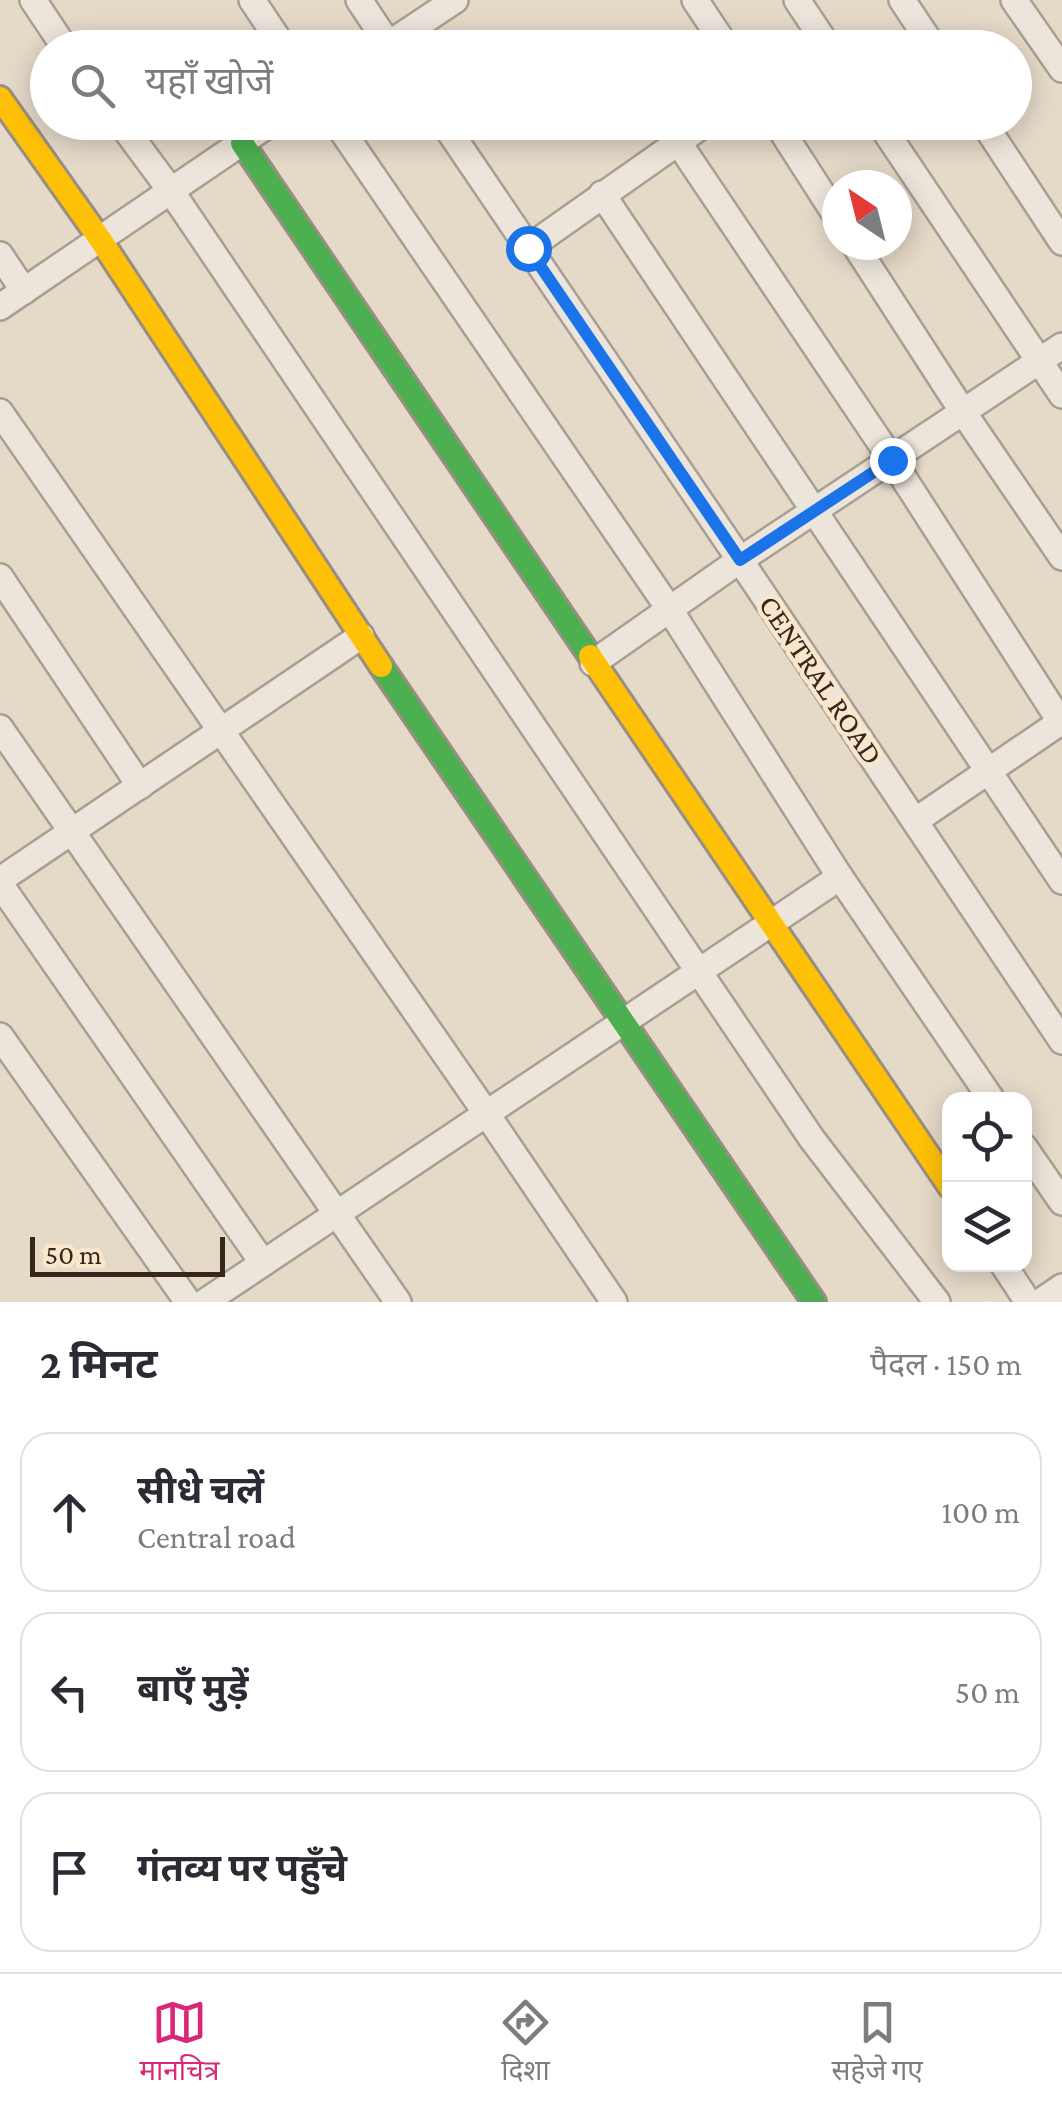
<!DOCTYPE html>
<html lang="hi">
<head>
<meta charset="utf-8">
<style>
	:root { --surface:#fff; --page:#f2f2f3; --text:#2b2b33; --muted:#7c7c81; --line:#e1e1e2; --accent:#db2777 }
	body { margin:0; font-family:"Crimson Pro","Noto Sans Devanagari",serif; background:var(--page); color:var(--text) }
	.controls { position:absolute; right:30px; bottom:30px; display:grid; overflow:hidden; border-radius:20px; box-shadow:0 5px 25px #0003 }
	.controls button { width:90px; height:90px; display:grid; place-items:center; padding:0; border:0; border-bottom:2px solid var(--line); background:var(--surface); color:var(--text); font:50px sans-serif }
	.compass { position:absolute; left:822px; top:170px; width:90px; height:90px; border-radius:50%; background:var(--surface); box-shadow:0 5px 25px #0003; rotate:325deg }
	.scale { position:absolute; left:30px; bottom:25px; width:195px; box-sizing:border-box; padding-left:10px; border:5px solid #38261a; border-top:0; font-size:28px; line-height:35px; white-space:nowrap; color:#38261a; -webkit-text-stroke:8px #f8e7cb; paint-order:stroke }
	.stop { position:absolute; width:30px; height:30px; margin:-22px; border:8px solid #1a73e8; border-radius:50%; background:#fff }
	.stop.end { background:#1a73e8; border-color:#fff; box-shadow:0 2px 10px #0008 }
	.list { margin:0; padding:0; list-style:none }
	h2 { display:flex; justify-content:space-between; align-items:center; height:130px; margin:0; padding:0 40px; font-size:42px }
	h2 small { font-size:32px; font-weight:400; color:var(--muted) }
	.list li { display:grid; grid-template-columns:65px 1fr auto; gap:30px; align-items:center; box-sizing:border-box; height:160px; margin:0 20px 20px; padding:0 20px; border:2px solid var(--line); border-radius:30px }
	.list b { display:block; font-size:38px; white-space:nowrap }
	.list p { margin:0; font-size:32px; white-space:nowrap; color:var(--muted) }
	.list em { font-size:32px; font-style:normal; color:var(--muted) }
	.icon { flex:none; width:55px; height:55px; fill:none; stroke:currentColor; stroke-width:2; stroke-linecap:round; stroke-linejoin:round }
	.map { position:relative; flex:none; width:1062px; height:1302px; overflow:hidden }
	.search { position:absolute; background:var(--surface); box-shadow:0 5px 25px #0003; left:30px; right:30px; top:30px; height:110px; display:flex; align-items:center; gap:25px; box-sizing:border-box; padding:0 35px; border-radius:55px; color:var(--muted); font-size:38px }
	.sheet { height:670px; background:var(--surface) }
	nav { display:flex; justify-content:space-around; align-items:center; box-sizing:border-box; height:140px; border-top:2px solid var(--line); background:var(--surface); font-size:28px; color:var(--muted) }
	nav a { display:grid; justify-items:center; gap:5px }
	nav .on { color:var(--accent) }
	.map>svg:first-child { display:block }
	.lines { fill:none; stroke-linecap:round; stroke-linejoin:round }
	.street-casing { stroke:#a99e92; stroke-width:30 }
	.fast-casing { stroke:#998e82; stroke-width:28 }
	.slow-casing { stroke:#998e82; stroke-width:28 }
	.street { stroke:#ece5db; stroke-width:25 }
	.fast { stroke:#4caf50; stroke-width:22 }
	.slow { stroke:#ffc107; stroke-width:22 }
	.route { stroke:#1a73e8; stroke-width:12 }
	.labels { text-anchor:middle; stroke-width:9; stroke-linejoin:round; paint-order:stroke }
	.street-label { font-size:30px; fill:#38261a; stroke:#f8e7cb }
</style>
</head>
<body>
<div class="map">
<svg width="1062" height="1302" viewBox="0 0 1062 1302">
	<rect width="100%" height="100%" fill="#e5d9c8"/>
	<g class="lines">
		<defs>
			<g id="street">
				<path d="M33,0L65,48"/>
				<path d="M252,0L284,48"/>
				<path d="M359,0L391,48"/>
				<path d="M695,0L727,48"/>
				<path d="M797,0L829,48"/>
				<path d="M902,0L934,48"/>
				<path d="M1014,0L1062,69"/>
				<path d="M383,48L455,0"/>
				<path d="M120,122L171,191L812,1139L937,1302"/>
				<path d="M336,122L670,610L840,877L992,1100"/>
				<path d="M443,122L740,560L1062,1041"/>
				<path d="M776,122L837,217"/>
				<path d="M879,122L1062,395"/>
				<path d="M983,122L1062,242"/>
				<path d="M678,142L892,460L1062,724"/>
				<path d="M602,194L1062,881"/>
				<path d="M855,245L963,412L1062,557"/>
				<path d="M528,248L707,122"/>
				<path d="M0,255L24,291"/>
				<path d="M0,307L272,122"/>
				<path d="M0,412L486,1113L614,1302"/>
				<path d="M0,577L140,786"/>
				<path d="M593,663L740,560L1062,346"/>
				<path d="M0,728L398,1302"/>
				<path d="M915,821L1062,721"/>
				<path d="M0,880L361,636"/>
				<path d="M0,884L263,1263"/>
				<path d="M0,1036L188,1302"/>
				<path d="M1024,1147L1062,1202"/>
				<path d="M1003,1264L1028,1302"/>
				<path d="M205,1302L840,877"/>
				<path d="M1040,1302L1062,1287"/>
			</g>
			<g id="fast">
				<path d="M242,143L590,656"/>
				<path d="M381,666L814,1302"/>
			</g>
			<g id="slow">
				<path d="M0,98L100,239L381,666"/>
				<path d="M590,656L950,1187"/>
			</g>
		</defs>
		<use href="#street" class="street-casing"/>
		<use href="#fast" class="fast-casing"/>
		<use href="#slow" class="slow-casing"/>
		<use href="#street" class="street"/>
		<use href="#fast" class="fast"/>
		<use href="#slow" class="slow"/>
	</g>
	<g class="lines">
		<path class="route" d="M528,248L740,560L892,460"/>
	</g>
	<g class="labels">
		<g class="street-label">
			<text transform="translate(821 680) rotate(56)" y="10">CENTRAL ROAD</text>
		</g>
	</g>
</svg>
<div class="controls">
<button><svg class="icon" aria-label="locate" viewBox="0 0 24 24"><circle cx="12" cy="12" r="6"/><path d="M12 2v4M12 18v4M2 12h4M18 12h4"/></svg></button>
<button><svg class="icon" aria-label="layers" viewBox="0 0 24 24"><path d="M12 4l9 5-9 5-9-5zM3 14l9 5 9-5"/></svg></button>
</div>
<svg class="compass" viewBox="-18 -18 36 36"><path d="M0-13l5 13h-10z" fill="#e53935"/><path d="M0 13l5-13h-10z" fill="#7c7c81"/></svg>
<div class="scale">50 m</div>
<div class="stop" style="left:528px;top:248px"></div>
<div class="stop end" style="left:892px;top:460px"></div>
<div class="search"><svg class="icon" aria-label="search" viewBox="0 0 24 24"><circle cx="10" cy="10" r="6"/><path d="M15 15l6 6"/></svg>यहाँ खोजें</div>
</div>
<section class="sheet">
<h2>2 मिनट<small>पैदल · 150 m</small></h2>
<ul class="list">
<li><svg class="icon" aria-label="ahead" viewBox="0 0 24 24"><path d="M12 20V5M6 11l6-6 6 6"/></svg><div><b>सीधे चलें</b><p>Central road</p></div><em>100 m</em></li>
<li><svg class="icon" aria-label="left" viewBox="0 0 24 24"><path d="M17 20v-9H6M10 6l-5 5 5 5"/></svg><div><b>बाएँ मुड़ें</b></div><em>50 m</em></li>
<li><svg class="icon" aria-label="arrive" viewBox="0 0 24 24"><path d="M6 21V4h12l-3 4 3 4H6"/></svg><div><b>गंतव्य पर पहुँचे</b></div></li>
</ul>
</section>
<nav>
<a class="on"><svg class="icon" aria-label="map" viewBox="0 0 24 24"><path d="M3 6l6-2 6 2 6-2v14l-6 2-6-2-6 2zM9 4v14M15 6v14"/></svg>मानचित्र</a>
<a><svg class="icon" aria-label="directions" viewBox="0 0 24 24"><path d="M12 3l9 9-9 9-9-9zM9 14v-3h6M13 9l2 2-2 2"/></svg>दिशा</a>
<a><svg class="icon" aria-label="saved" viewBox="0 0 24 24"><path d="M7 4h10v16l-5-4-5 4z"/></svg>सहेजे गए</a>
</nav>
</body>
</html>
